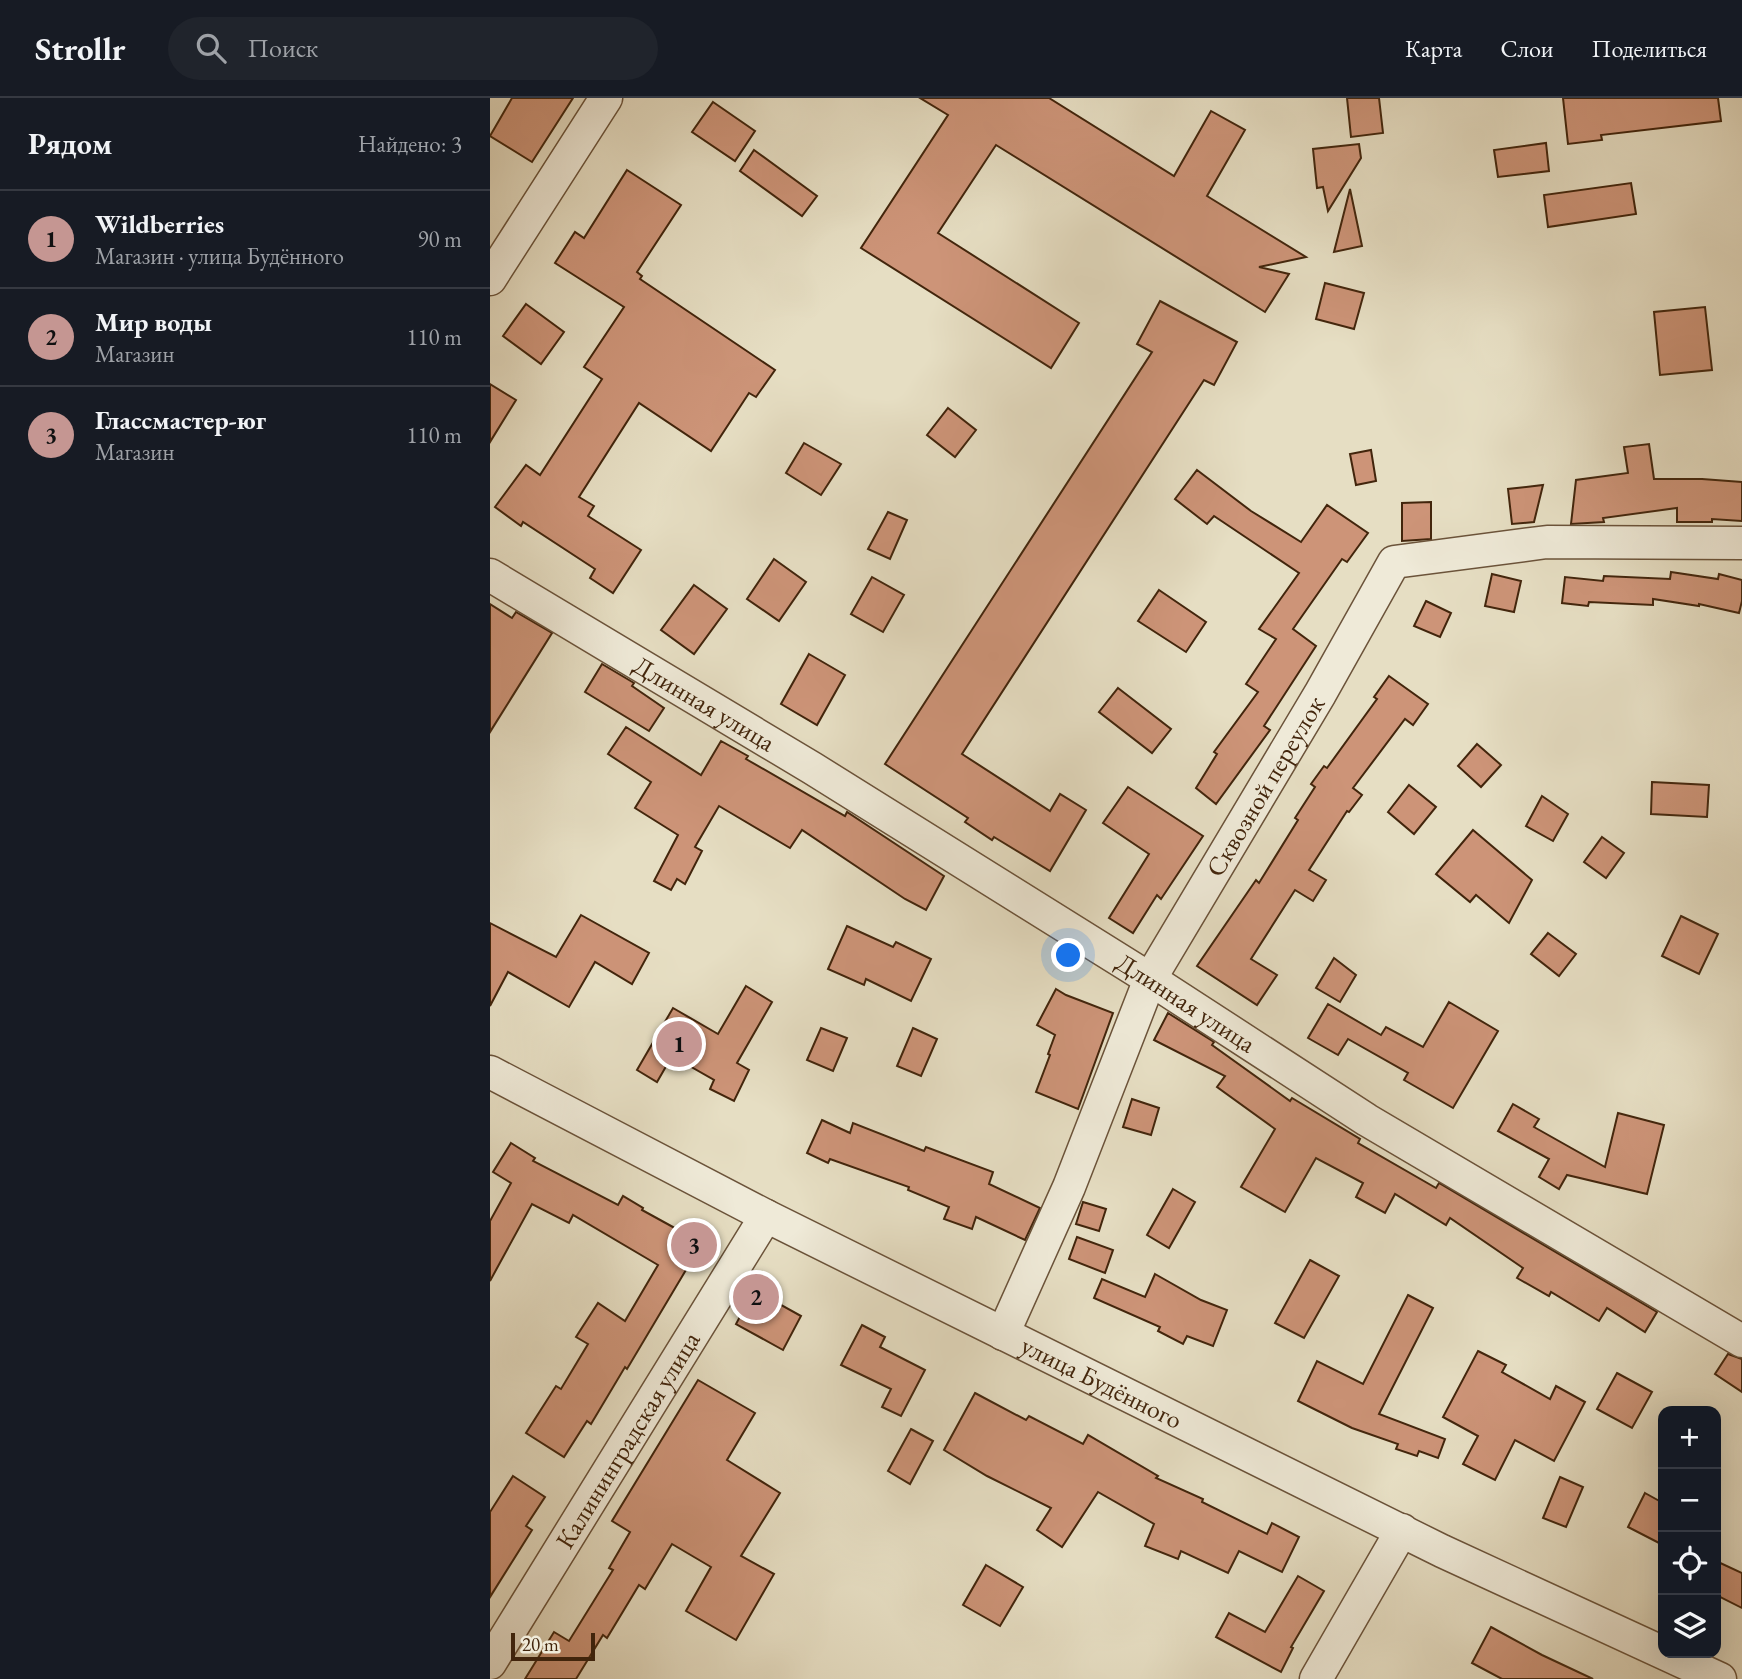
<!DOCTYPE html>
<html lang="ru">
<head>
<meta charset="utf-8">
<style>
	:root { --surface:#171b24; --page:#20242c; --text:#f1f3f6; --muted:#9ea1a6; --line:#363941; --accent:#c59692 }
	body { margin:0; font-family:"EB Garamond",serif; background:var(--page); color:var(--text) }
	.controls { position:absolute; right:21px; bottom:21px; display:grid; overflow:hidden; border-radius:14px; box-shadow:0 7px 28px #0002 }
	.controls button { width:63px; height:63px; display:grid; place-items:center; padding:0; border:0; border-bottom:2px solid var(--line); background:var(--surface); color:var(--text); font:35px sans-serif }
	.scale { position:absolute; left:21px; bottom:18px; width:84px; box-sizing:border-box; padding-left:7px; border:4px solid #42250c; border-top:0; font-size:19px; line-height:24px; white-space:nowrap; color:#42250c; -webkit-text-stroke:5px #efead8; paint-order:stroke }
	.you { position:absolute; left:579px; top:858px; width:24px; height:24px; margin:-18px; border:5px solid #fff; border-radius:50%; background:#1a73e8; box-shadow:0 0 0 10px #1a73e833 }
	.badge { display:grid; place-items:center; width:46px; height:46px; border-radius:50%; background:var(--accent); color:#111; font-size:23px; font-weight:700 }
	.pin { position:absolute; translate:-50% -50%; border:4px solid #fff; box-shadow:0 2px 7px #0006 }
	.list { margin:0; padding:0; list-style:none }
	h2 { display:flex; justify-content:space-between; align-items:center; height:91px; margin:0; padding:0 28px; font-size:30px }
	h2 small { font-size:23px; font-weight:400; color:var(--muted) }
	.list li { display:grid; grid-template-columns:46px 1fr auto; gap:21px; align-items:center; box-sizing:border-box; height:98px; padding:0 28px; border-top:2px solid var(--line) }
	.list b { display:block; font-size:26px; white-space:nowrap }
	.list p { margin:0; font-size:23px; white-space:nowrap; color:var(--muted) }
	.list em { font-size:23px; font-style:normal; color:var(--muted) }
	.icon { flex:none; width:38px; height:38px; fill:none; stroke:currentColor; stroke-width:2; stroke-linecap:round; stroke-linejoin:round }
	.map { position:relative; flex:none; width:1252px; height:1581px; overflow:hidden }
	header { display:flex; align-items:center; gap:42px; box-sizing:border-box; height:98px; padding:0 35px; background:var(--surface); border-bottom:2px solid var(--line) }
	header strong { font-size:33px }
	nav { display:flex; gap:38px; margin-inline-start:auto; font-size:24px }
	.search { width:490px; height:63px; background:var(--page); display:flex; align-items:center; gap:18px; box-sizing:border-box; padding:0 24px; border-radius:38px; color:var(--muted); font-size:26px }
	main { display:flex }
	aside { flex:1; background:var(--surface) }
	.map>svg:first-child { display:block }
	.building { fill:#cd9478; stroke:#42250c; stroke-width:2 }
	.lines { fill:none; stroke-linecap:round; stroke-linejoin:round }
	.minor-casing { stroke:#6b533a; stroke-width:35 }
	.minor { stroke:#efead8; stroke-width:32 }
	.labels { text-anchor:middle; stroke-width:7; stroke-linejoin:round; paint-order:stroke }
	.street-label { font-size:26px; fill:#42250c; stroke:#efead8 }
</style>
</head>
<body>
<header>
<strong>Strollr</strong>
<div class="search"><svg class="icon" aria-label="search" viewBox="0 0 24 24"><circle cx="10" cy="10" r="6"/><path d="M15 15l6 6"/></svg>Поиск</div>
<nav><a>Карта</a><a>Слои</a><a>Поделиться</a></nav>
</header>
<main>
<aside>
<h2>Рядом<small>Найдено: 3</small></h2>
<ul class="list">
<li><span class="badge">1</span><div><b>Wildberries</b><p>Магазин · улица Будённого</p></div><em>90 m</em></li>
<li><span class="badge">2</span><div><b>Мир воды</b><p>Магазин</p></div><em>110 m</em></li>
<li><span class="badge">3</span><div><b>Глассмастер-юг</b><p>Магазин</p></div><em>110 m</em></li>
</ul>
</aside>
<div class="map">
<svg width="1252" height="1581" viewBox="0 0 1252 1581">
	<rect width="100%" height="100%" fill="#e6dec3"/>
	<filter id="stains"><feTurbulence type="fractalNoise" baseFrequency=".00286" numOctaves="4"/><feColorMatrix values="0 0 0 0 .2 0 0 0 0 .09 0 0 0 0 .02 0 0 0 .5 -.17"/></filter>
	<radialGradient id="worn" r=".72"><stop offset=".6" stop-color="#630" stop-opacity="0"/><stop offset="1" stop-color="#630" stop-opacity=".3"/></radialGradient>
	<g class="building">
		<path d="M22,0H83L42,64L0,38Z"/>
		<path d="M430,0H559L684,78L721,13L755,32L717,98L816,159L769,169L799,176L775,214L506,47L448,135L589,225L561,270L371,150L458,17Z"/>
		<path d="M857,0H889L893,35L861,39Z"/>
		<path d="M1073,0H1228L1231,23L1111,37L1112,42L1078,46Z"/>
		<path d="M223,4L265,33L245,63L202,34Z"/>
		<path d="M1056,45L1059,73L1008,79L1004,52Z"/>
		<path d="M869,46L871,60L838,113L833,89L827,90L823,51Z"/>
		<path d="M264,52L327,98L312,118L250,73Z"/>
		<path d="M137,72L191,107L147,174L152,178L150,181L285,272L266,299L259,295L221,353L149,305L89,399L104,408L98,418L151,452L123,495L100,480L105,471L33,424L31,428L5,409L36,367L50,377L112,281L94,269L134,209L65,165L85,134L94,140Z"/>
		<path d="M1141,85L1146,116L1058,129L1054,97Z"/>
		<path d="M860,91L872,148L844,154Z"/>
		<path d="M835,185L874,195L864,231L826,221Z"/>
		<path d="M670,203L747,244L724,287L714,282L472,656L560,713L570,696L596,712L560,773L504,739L502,742L475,724L478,720L395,666L662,254L647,246Z"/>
		<path d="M36,206L74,234L51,266L13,238Z"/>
		<path d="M1215,209L1222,272L1170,277L1164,214Z"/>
		<path d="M0,286L26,302L0,344Z"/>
		<path d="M458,310L486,332L465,359L437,337Z"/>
		<path d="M314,345L351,366L331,397L296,375Z"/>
		<path d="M1159,346L1164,381H1212L1252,384V423L1222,421V424H1187V410L1113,420L1114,424L1081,426L1086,382L1138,375L1134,349Z"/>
		<path d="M881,352L886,383L866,387L860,356Z"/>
		<path d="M707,372L761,413L811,444L837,407L878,435L857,464L852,461L803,531L826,548L774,628L780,632L726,706L706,690L727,656L724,654L768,594L756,586L786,541L769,531L809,475L724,418L717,426L685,401Z"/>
		<path d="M1053,387L1044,424L1022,426L1018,391Z"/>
		<path d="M941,404V441L912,443V405Z"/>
		<path d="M398,414L417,422L400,461L378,451Z"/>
		<path d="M284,461L316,484L289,523L257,501Z"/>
		<path d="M1181,474L1228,481L1229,476L1252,482V503L1249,515L1209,506V508L1163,501V507L1099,504L1098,508L1072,505L1075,479L1113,483L1114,478L1180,481Z"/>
		<path d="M1002,476L1031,483L1024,514L995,508Z"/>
		<path d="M382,479L414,497L393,534L361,516Z"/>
		<path d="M204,487L237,511L204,556L171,532Z"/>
		<path d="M669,492L716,524L696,554L648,523Z"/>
		<path d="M936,503L961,515L950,539L924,528Z"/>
		<path d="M0,506L22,520L26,514L62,535L0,634Z"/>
		<path d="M319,556L355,577L327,627L291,606Z"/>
		<path d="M112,566L144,585L142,588L174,610L159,633L95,594Z"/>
		<path d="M899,578L938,606L923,627L915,621L863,690L872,697L859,714L857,713L819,772L836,782L823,803L805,792L761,861L787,877L767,907L707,868L766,782L769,785L808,722L805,720L825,689L821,686L834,668L837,670L887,601L884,599Z"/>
		<path d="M628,590L681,631L662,655L609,614Z"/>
		<path d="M136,629L211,677L231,643L258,658L256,661L355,718L357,714L454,778L436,812L415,801L312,732L300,750L229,708L205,749L212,753L195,786L187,781L181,792L164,783L188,737L145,710L161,684L118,656Z"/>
		<path d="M987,646L1011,667L991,689L968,668Z"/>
		<path d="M1162,684L1219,687L1217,719L1161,716Z"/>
		<path d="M919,687L946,709L924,736L898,714Z"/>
		<path d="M638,689L713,738L671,801L667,797L643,835L619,820L659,756L613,725Z"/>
		<path d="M1052,698L1078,716L1063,743L1036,728Z"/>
		<path d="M983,732L1042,782L1019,825L986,797L980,804L946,776Z"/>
		<path d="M1112,739L1134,755L1116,780L1094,764Z"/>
		<path d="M91,817L159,855L142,886L105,864L79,909L18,874L0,908V825L66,859Z"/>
		<path d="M1191,818L1228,836L1209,876L1172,858Z"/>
		<path d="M357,828L403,849L406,844L441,861L421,903L376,881L374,887L338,871Z"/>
		<path d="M1058,835L1086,856L1069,878L1041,856Z"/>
		<path d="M844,860L866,877L850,904L826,890Z"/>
		<path d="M256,888L282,904L247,965L259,972L244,1003L220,991L224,982L182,958L167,984L147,972L183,910L228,936Z"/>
		<path d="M566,891L576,897L623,915L588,1011L546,994L560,957L558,956L565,937L547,927Z"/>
		<path d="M959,904L1008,933L963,1010L914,982L918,975L858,941L848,957L818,940L838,906L891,937L896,929L933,949Z"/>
		<path d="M678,915L724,944L722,947L800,1003L802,1000L870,1041L868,1045L946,1090L949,1085L1167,1214L1155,1234L1117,1210L1109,1223L1061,1194L1059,1198L1027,1180L1033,1170L960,1120L956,1127L905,1096L895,1115L866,1099L873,1085L826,1060L795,1114L751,1089L785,1031L727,989L735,978L664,942Z"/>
		<path d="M331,930L357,940L343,973L317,962Z"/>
		<path d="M423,930L447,941L431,978L407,968Z"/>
		<path d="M642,1001L669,1010L661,1037L633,1029Z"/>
		<path d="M1023,1006L1049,1021L1044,1029L1115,1069L1128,1015L1174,1027L1157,1096L1077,1077L1069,1091L1049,1079L1059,1061L1008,1033Z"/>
		<path d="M332,1022L360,1035L363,1025L434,1053L436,1049L503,1074L499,1086L550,1110L535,1142L486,1119L482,1131L454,1121L459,1109L418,1092L419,1089L340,1061L338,1065L317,1055Z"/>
		<path d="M21,1045L45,1060L43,1063L128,1107L133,1098L153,1110L152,1112L212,1145L137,1271L135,1269L101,1326L97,1323L74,1359L36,1335L66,1288L71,1291L98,1246L86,1239L108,1205L135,1223L168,1167L83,1117L79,1125L42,1106L0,1183V1123L21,1085L3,1074Z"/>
		<path d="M683,1091L705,1104L679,1150L657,1137Z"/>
		<path d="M593,1104L616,1111L609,1133L586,1126Z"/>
		<path d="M587,1139L623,1152L615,1175L579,1161Z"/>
		<path d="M820,1162L849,1178L814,1240L785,1225Z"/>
		<path d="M665,1176L711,1202L737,1212L723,1248L697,1238L693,1246L668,1233L670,1229L604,1200L612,1181L655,1199Z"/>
		<path d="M264,1192L311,1218L293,1252L246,1226Z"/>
		<path d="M918,1197L943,1210L889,1316L955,1341L948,1360L929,1353L927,1358L906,1351L908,1346L862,1330L808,1303L827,1263L873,1286Z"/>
		<path d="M372,1227L395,1239L390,1249L435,1272L411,1318L392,1309L401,1291L351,1267Z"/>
		<path d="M988,1253L1016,1267L1012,1274L1060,1301L1066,1288L1095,1304L1064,1363L1025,1342L1005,1382L973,1366L988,1338L953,1319Z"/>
		<path d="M1238,1256L1252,1261V1294L1225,1276Z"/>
		<path d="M1127,1275L1162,1294L1142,1330L1107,1311Z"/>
		<path d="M208,1282L265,1315L237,1362L290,1395L251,1458L284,1476L246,1542L196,1513L221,1469L182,1446L155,1491L149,1487L117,1540L113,1537L86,1581H35L64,1534L79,1543L123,1472L119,1470L140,1434L122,1423Z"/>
		<path d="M485,1295L536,1322L539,1318L593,1346L598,1337L668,1378L666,1380L713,1401L712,1404L777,1436L782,1425L809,1439L792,1474L749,1453L738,1475L691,1453L688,1461L655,1448L664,1426L608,1394L572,1449L547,1432L561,1410L497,1378L454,1352Z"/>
		<path d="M421,1331L443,1343L420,1386L398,1373Z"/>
		<path d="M23,1378L55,1399L36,1428L42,1432L0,1499V1414Z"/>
		<path d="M1070,1379L1093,1389L1076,1429L1053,1420Z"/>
		<path d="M1155,1395L1173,1405V1447L1138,1429Z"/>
		<path d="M1226,1463L1252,1475V1510L1226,1497Z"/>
		<path d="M496,1467L533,1489L510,1528L473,1507Z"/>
		<path d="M808,1478L834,1493L801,1549L803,1550L791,1574L726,1539L739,1515L775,1534Z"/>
		<path d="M1001,1529L1052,1557L1103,1581H1012L982,1565Z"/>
	</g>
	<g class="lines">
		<defs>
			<g id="minor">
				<path d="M0,181L116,0"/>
				<path id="s1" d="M0,477L322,670L660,881L877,1022L1252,1243"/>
				<path id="s2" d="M0,974L276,1118L952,1453L1230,1581"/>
				<path id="s3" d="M513,1236L579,1089L660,881L830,596L904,464L1057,444L1252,445"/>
				<path id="s4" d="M0,1565L276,1118"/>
				<path d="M826,1581L912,1432"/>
			</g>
		</defs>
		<use href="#minor" class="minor-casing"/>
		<use href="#minor" class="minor"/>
	</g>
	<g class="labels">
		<g class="street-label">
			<text dy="9" stroke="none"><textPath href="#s1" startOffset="250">Длинная улица</textPath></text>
			<text dy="9" stroke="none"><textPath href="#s3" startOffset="609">Сквозной переулок</textPath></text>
			<text dy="9" stroke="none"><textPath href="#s1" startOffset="817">Длинная улица</textPath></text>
			<text dy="9" stroke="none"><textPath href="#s2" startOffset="686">улица Будённого</textPath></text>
			<text dy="9" stroke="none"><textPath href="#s4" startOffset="262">Калининградская улица</textPath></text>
		</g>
	</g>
	<rect width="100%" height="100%" filter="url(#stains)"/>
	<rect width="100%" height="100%" fill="url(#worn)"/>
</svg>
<div class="controls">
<button>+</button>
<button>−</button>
<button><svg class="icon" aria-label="locate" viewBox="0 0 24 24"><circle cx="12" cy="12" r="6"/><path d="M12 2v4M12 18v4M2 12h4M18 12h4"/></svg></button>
<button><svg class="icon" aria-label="layers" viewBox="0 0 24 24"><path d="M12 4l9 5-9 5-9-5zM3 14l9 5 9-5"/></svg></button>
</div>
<div class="scale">20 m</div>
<div class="you"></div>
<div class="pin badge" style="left:189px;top:946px">1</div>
<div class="pin badge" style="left:266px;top:1199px">2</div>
<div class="pin badge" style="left:204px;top:1147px">3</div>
</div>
</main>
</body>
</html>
